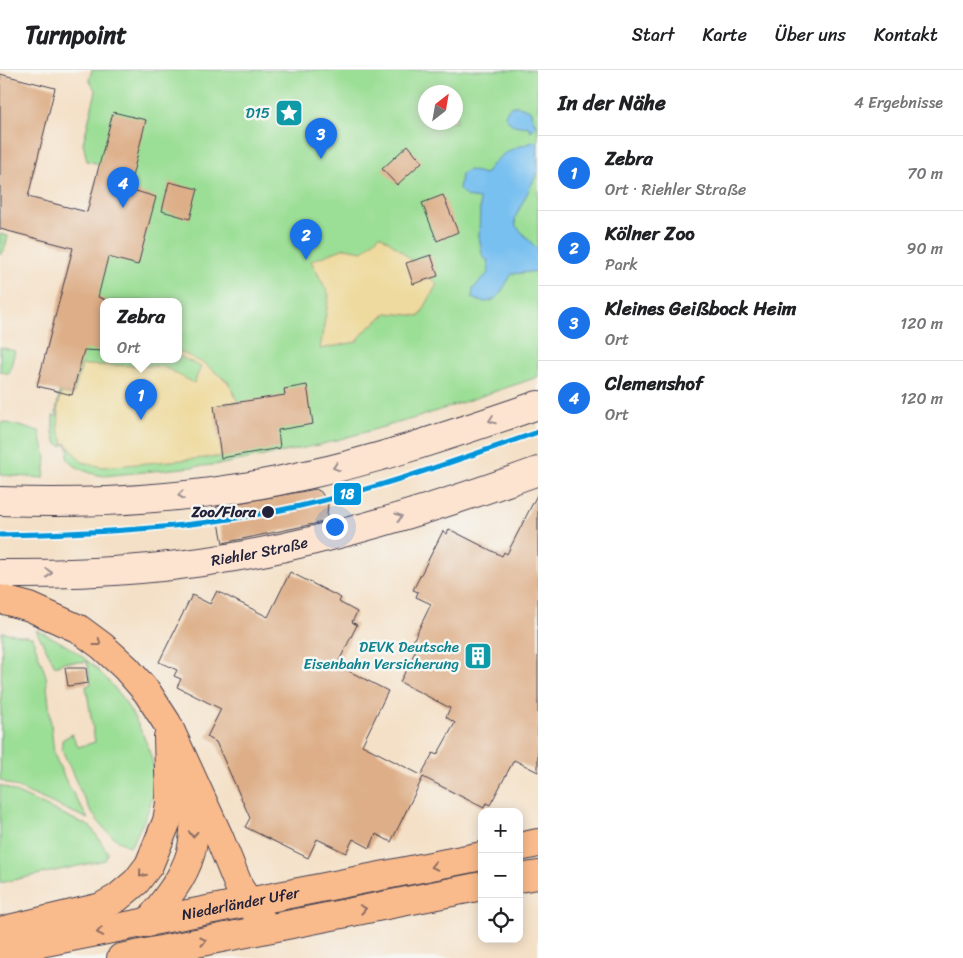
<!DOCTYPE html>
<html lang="de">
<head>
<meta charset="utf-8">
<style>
	:root { --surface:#fff; --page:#f6f6f6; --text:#202124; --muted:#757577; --line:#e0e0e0; --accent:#1a73e8 }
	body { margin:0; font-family:Sriracha,sans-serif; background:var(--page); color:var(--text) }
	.controls { position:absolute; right:15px; bottom:15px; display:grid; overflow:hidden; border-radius:10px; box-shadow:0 2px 12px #0003 }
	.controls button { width:45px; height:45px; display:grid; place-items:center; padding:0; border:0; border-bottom:1px solid var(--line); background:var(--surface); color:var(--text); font:25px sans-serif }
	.compass { position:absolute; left:418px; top:15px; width:45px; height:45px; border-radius:50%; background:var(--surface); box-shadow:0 2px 12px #0003; rotate:31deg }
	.you { position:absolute; left:334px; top:456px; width:18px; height:18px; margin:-12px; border:4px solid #fff; border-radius:50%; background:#1a73e8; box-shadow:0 0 0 8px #1a73e833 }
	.badge { display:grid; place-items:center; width:32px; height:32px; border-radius:50%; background:var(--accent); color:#fff; font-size:16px; font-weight:700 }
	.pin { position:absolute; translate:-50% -41px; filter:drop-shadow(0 1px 2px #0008) }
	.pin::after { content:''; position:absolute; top:26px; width:18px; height:15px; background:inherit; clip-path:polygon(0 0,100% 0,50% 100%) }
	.popup { position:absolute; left:100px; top:228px; width:82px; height:65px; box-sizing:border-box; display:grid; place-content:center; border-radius:10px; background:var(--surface); filter:drop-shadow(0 1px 4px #0005); font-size:16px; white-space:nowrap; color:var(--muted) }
	.popup b { font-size:19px; color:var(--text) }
	.popup::after { content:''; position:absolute; left:50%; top:100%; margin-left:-10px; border:10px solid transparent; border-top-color:var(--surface) }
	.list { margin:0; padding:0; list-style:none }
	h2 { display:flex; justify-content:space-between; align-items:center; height:65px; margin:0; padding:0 20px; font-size:21px }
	h2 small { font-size:16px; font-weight:400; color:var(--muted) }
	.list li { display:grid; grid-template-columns:32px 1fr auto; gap:15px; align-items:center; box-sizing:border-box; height:75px; padding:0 20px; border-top:1px solid var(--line) }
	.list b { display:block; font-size:19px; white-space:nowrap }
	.list p { margin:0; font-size:16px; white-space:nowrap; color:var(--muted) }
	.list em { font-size:16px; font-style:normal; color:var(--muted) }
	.icon { flex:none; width:28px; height:28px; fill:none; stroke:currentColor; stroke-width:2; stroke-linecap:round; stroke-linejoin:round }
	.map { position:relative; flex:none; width:538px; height:888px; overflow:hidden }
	header { display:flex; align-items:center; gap:30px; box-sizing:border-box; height:70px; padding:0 25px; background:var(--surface); border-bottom:1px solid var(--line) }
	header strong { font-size:24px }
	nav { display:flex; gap:28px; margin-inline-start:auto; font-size:18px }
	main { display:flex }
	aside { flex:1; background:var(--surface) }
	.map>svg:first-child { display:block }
	.green { fill:#9bde95; stroke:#5e8068; fill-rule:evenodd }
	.sand { fill:#eeda9e; stroke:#887e6c }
	.water { fill:#78c0f0; stroke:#4d7196 }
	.building { fill:#ddae87 }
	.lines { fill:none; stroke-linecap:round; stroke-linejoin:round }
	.secondary-casing { stroke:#423e50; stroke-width:30 }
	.primary-casing { stroke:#423e50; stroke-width:30 }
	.trunk-casing { stroke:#423e50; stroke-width:30 }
	.secondary { stroke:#fde4d1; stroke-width:28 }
	.primary { stroke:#fabb8c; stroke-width:28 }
	.trunk { stroke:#fabb8c; stroke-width:28 }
	.tram-1-casing { stroke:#f6f6f2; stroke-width:9 }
	.tram-1 { stroke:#0095da; stroke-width:5 }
	.oneway { stroke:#9a8d8e }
	.oneway2 { stroke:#8e6e64 }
	.stop-dot { fill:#22223b; stroke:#f6f6f2; stroke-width:2 }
	.labels { text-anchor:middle; stroke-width:5; stroke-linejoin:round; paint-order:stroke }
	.culture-label { font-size:15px; fill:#0d838f; stroke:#f6f6f2; text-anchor:end }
	.stop-label { font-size:15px; font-weight:bold; fill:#22223b; stroke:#f6f6f2; text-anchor:end }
	.street-label { font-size:15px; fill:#22223b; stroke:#f6f6f2 }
	.line-badge { stroke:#f6f6f2; stroke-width:2 }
	.badge-label { font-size:14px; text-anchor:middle; font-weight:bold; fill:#fff }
</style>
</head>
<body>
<header>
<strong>Turnpoint</strong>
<nav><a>Start</a><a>Karte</a><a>Über uns</a><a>Kontakt</a></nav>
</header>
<main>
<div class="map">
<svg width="538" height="888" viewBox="0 0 538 888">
	<rect width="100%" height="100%" fill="#f6f6f2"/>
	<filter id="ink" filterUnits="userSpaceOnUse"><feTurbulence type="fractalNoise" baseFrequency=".02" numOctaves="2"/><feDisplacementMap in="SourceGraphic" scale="10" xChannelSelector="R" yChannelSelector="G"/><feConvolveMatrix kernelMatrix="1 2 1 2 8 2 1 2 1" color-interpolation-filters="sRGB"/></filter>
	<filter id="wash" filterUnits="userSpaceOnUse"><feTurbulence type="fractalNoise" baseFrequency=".0096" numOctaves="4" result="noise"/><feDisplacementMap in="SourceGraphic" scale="20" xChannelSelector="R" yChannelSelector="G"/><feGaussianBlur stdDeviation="1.12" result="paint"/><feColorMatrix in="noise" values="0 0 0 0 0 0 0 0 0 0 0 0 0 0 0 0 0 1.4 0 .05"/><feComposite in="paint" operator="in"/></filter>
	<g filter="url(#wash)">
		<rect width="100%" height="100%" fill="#f4e0c6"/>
		<g class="green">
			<path d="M92,0H538V307L419,347L319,375L222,394L104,406C92,404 73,399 67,387L69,380L66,374L61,376L57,374L53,362V346H58L56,342L100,94L87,91L83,73L96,21L89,10ZM426,22H456V52H426ZM104,231H178V289H104Z"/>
			<path d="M0,164L8,166L4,181L0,185Z"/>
			<path d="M0,277L15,281L9,304L0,301Z"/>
			<path d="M3,352L39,361L46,388L44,408L0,405V354Z"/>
			<path d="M36,560C86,581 121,616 143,665C150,681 155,696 154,713C153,737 141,757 130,777C91,760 79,715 62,680V670L72,664L78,677L95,672L86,616L91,614L87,592H65L55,596Z"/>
			<path d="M2,562L32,567L46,606L54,684L66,711L88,749L0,710Z"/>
			<path d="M0,715L91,757L108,783L105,790L0,813Z"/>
		</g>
		<g class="sand">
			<path d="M380,165L398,178L437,214L420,246L387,243L366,260L356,272L320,279L329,225L311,191L345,178L363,181Z"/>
			<path d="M179,281L205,294L228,312L238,332L221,334L228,386L102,397L82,392L66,373L64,374L58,358L59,342L57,341L61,323L73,325L82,295L162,296L194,313L201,297L179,286Z"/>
		</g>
		<g class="water">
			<path d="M513,36H519L530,40L536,57L531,61L529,57C518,55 510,58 505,45L508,39Z"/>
			<path d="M537,71L538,101L515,148L516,156L538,180V201L512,204C500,222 496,240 472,228L473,219L488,203L489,196L487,193L488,190L483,188L479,167L480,135L479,129L467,127L459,119L461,104L469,100L485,104C500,82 512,78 537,71Z"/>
		</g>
		<g id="blocks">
			<g class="building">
				<path d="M0,4L55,18L28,127L87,142L113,42L146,50L129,119L156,127L138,195L108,187L98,227L104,229V281L84,280L72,325L37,316L73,178L0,159Z"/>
				<path d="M408,75L422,92L397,115L382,99Z"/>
				<path d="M169,112L198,119L190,149L162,141Z"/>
				<path d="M443,125L458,162L437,171L422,133Z"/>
				<path d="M431,185L438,206L413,214L406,193Z"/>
				<path d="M307,315L313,354L278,360L280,378L221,388L214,336L285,325L284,319Z"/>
				<path d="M316,419L321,422L328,433L327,446L323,452L223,473L216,437Z"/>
				<path d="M538,423V702L514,690L490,735L486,733L484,738L423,707L391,772L376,764L370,778L353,769L346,783L317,769L308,788L245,757L250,748L216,672L207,667L221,639L177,617L181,609L174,606L177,600L159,592L192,525L210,534L217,521L268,547L290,502L341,528L339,532L357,542L352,552L357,555L337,595L388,621L362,675L421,705L433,683L437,685L455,653L446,647L450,638L400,612L419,574L413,571L431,534L416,527L418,522L413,520L443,461L447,464L449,459L502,486L504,482L507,484Z"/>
				<path d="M65,598H86L88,613L68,616Z"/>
			</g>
		</g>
	</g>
	<g filter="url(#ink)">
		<use href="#blocks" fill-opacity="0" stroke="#423e50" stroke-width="1"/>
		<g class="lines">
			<defs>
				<g id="secondary">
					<path d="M0,431C103,435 205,428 306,405C385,388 461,361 538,335"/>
					<path id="s1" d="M0,504C95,505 192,498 285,477C371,458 455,431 538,401"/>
				</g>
				<g id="primary">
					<path d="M519,777L538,773"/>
					<path d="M519,808L538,805"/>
					<path id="s2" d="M0,881L482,786"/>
					<path d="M121,888L482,816"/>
				</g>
				<g id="trunk">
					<path d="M0,529L30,537L79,559L102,576L126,598L147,622L167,653L219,767L240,819L267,858"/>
					<path d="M148,853C164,830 187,806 192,777C196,758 194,738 195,719"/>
					<path d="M0,861L101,837L117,828L136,812L149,795L167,751L170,733L168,667"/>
				</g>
			</defs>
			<use href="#secondary" class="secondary-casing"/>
			<use href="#primary" class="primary-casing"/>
			<use href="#trunk" class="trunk-casing"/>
			<use href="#secondary" class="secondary"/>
			<use href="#primary" class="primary"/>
			<use href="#trunk" class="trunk"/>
			<defs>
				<path id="tram-1" d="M0,465C101,463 202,458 300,436C381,418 460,389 538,362"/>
			</defs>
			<use href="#tram-1" class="tram-1-casing"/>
			<use href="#tram-1" class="tram-1"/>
		</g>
		<defs><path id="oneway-chevron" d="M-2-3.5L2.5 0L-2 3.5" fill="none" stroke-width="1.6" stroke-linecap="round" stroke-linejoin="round" transform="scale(1.25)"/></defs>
		<g class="oneway">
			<use href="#oneway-chevron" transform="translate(492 350) rotate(161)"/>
			<use href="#oneway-chevron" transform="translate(336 397) rotate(165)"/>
			<use href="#oneway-chevron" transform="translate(181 425) rotate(172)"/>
			<use href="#oneway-chevron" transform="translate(399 447) rotate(-18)"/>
			<use href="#oneway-chevron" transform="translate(49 503) rotate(-2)"/>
		</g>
		<g class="oneway2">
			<use href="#oneway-chevron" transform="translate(98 573) rotate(37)"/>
			<use href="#oneway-chevron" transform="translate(193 764) rotate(93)"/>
			<use href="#oneway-chevron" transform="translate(434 796) rotate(168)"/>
			<use href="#oneway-chevron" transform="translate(142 804) rotate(129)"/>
			<use href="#oneway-chevron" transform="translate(363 839) rotate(-11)"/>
			<use href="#oneway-chevron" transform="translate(100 862) rotate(169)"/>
			<use href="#oneway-chevron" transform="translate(203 871) rotate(-11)"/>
		</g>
	</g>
	<defs>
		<symbol id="sight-square" viewBox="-11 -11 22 22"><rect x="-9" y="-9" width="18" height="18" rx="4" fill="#0f9aa8" stroke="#f6f6f2"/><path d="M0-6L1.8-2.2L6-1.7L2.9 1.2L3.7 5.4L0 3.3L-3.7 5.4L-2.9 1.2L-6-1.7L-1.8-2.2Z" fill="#fff"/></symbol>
		<symbol id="building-square" viewBox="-11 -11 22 22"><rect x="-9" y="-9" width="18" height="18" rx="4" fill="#0f9aa8" stroke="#f6f6f2"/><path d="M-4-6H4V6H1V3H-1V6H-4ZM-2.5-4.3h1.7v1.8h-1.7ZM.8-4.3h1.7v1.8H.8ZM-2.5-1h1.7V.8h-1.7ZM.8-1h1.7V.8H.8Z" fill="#fff"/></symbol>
	</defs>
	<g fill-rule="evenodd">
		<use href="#sight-square" x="273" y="27" width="32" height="32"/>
		<use href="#building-square" x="462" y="570" width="32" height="32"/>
	</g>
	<circle class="stop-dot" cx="268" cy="442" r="7"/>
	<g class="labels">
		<g class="culture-label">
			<text x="270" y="48">D15</text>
			<text x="459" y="582">DEVK Deutsche<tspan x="459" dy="17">Eisenbahn Versicherung</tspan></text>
		</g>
		<g class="stop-label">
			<text x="256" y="447">Zoo/Flora</text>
		</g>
		<g class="street-label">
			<text dy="5" stroke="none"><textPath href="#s1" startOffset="261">Riehler Straße</textPath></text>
			<text dy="5" stroke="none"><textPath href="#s2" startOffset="245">Niederländer Ufer</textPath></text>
		</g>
	</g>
	<rect class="line-badge" x="333" y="412" width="29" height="24" rx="5" fill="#0095da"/>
	<g class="badge-label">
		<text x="347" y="429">18</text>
	</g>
</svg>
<div class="controls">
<button>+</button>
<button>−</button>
<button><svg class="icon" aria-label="locate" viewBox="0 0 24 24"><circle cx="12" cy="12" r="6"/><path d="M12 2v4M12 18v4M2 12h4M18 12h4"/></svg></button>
</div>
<svg class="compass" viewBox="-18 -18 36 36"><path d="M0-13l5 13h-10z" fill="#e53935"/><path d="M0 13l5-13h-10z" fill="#757577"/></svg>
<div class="you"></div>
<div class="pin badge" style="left:141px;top:350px">1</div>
<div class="popup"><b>Zebra</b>Ort</div>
<div class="pin badge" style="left:306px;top:190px">2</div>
<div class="pin badge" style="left:321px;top:89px">3</div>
<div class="pin badge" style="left:123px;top:138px">4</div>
</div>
<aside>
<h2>In der Nähe<small>4 Ergebnisse</small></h2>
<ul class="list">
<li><span class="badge">1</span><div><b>Zebra</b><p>Ort · Riehler Straße</p></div><em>70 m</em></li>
<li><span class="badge">2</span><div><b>Kölner Zoo</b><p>Park</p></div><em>90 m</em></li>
<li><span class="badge">3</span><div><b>Kleines Geißbock Heim</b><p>Ort</p></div><em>120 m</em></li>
<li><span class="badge">4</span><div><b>Clemenshof</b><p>Ort</p></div><em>120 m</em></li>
</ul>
</aside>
</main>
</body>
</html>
